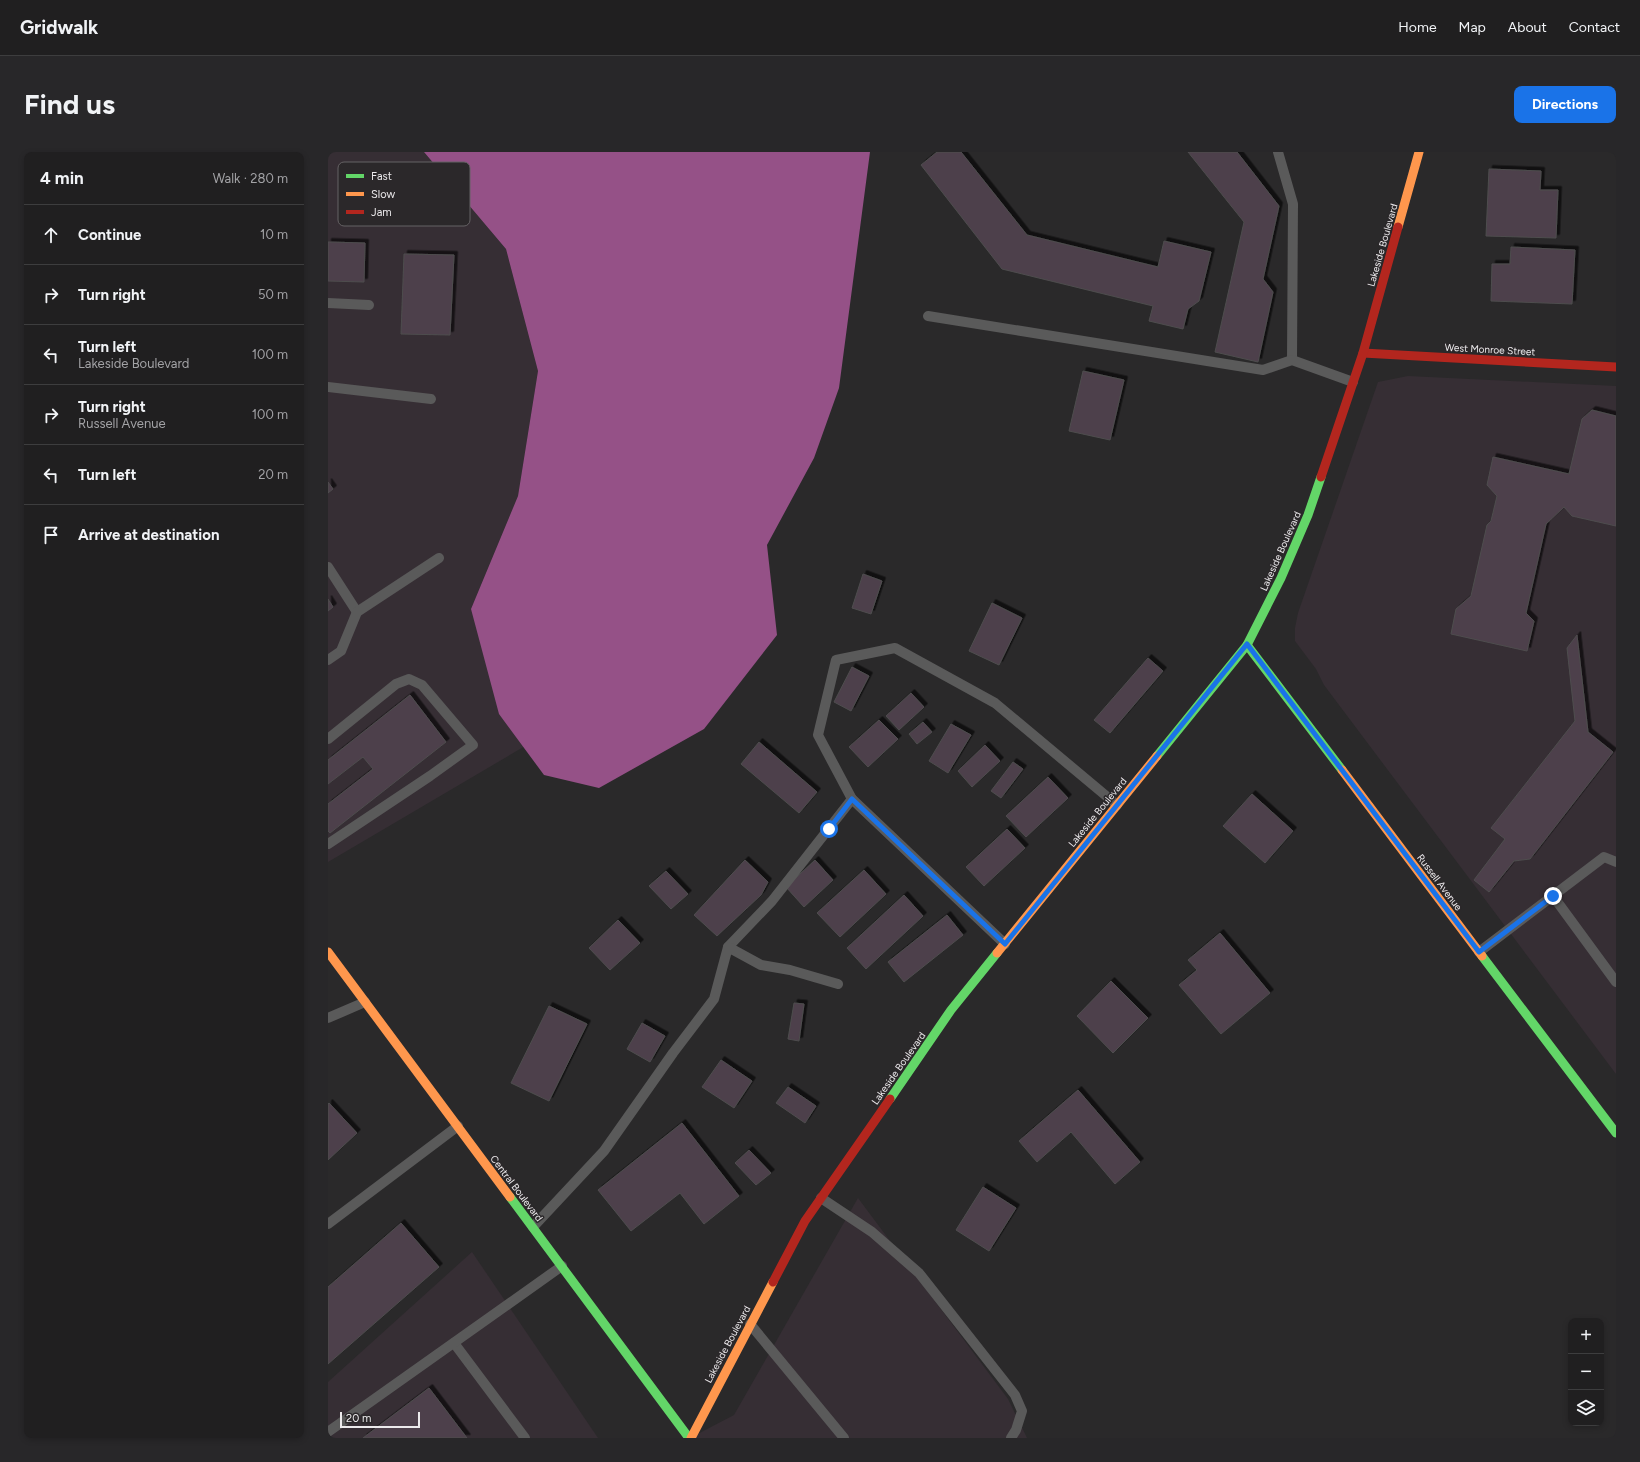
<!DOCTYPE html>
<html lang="en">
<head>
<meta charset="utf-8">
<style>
	:root { --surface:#201f20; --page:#282729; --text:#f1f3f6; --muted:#a2a2a5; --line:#3d3d3e; --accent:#1a73e8 }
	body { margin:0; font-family:Figtree,sans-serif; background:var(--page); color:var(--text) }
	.controls { position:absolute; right:12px; bottom:12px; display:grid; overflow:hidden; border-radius:8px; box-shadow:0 2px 6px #0003 }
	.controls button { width:36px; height:36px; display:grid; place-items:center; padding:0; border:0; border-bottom:1px solid var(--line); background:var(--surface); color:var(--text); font:20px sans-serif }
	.scale { position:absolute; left:12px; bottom:10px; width:80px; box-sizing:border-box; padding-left:4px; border:2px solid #eceaec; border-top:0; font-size:11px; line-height:14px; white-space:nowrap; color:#eceaec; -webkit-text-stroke:3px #2b282a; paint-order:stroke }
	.stop { position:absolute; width:12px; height:12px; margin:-9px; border:3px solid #1a73e8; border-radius:50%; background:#fff }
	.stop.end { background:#1a73e8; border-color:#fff; box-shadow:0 1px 4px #0008 }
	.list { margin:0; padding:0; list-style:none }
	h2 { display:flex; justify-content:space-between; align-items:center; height:52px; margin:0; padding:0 16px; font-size:17px }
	h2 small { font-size:13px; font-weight:400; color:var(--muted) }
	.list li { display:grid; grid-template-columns:26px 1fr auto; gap:12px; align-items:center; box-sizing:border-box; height:60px; padding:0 16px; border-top:1px solid var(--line) }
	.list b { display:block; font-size:15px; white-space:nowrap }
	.list p { margin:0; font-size:13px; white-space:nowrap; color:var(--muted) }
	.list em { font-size:13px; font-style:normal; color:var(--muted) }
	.icon { flex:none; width:22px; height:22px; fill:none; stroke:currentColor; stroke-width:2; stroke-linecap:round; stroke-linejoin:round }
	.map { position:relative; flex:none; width:1288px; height:1286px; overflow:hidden; border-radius:8px }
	header { display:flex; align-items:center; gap:24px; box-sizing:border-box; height:56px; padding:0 20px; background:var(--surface); border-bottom:1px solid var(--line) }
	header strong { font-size:19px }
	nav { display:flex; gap:22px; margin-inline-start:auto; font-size:14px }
	.intro { display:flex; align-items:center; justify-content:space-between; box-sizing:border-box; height:96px; padding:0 24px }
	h1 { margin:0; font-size:28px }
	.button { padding:10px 18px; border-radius:8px; background:var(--accent); color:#fff; font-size:14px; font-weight:700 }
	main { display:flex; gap:24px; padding:0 24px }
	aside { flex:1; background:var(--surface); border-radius:8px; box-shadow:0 2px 6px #0003 }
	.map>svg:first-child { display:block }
	.built { fill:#362e34 }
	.water { fill:#955187 }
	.building { fill:#4e404b; stroke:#4e4d4e; filter:url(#shadow) }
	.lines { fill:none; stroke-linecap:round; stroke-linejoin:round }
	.lane { stroke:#5a5a5a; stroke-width:10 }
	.fast { stroke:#63d668; stroke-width:9 }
	.slow { stroke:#ff974d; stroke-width:9 }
	.jam { stroke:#b3261e; stroke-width:9 }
	.route { stroke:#1a73e8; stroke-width:5 }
	.labels { text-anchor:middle; stroke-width:3; stroke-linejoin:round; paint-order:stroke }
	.street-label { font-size:10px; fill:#eceaec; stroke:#2b282a }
	.key { fill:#2b282a; stroke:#656264; stroke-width:1 }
	.key-label { font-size:11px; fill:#eceaec }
</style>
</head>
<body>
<header>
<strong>Gridwalk</strong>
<nav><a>Home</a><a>Map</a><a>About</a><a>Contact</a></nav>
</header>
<div class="intro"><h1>Find us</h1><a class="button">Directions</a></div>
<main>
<aside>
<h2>4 min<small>Walk · 280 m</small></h2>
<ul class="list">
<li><svg class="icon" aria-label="ahead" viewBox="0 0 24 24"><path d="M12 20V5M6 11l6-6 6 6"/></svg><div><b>Continue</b></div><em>10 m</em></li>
<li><svg class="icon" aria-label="right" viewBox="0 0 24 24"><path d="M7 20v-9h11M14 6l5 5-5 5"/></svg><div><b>Turn right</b></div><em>50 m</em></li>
<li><svg class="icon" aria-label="left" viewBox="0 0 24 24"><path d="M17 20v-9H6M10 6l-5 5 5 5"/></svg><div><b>Turn left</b><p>Lakeside Boulevard</p></div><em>100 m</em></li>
<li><svg class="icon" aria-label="right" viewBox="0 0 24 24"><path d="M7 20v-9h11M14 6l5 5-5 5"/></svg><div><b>Turn right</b><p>Russell Avenue</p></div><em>100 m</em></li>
<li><svg class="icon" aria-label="left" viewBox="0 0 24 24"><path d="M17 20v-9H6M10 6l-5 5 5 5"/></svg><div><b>Turn left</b></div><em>20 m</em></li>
<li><svg class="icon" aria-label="arrive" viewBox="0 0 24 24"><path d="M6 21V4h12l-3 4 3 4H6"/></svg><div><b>Arrive at destination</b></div></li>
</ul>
</aside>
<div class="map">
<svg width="1288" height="1286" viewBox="0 0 1288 1286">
	<defs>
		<filter id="shadow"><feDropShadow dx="3.5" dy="-3.5" stdDeviation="0" flood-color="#0009"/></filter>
	</defs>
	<rect width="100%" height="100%" fill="#2a292a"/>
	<g class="built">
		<path d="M0,0H96L178,97L210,219L190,344L143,457L204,590L0,710Z"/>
		<path d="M1080,224L1288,234V922L996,533L988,517L967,489V476L970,461L1050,230Z"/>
		<path d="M530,1046L680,1247L699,1286H362L406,1263Z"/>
		<path d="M144,1100L270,1286H0V1230Z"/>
	</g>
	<path class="water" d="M96,0H542L511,236L486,306L439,393L449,483L376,577L271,636L216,623L171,562L143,457L190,344L210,219L178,97Z"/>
	<g class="building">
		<path d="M609,0H633L699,83L830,115L836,89L883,100L871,149L860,157L855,177L821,169L825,154L674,117L593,13Z"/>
		<path d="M860,0H909L951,54L935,127L945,140L930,210L887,200L916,70Z"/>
		<path d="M1161,17L1213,19L1212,38H1230L1228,86L1158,84Z"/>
		<path d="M0,90L37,91L36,130L0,129Z"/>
		<path d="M1183,95L1247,98L1244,152L1163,149L1164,112H1182Z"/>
		<path d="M76,102L126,103L122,183L73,182Z"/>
		<path d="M755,219L796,228L782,288L741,279Z"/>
		<path d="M1264,258L1288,264V374L1244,364L1236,355L1218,372L1198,461L1206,469L1199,499L1123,482L1128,457L1143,444L1159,373L1163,369L1169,344L1159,333L1165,305L1241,322L1254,267Z"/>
		<path d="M0,330L5,337L0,341Z"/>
		<path d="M535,422L554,429L543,462L524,456Z"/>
		<path d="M0,447L5,455L0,459Z"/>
		<path d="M664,451L694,466L671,513L641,499Z"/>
		<path d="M1249,483L1260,580L1285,600L1202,707L1186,709L1161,740L1146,728L1177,687L1163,676L1247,569L1239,496Z"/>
		<path d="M820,506L835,519L782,581L766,568Z"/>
		<path d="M524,515L541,524L523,559L506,550Z"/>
		<path d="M583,541L596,555L571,578L558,564Z"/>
		<path d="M82,543L118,590L2,681L0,679V652L45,617L35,605L0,632V608Z"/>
		<path d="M551,568L570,587L540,615L521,595Z"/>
		<path d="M595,570L604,580L589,592L581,582Z"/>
		<path d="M623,572L643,583L620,621L601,609Z"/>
		<path d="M431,590L489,640L471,661L413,612Z"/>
		<path d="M657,593L672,609L644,635L630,619Z"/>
		<path d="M685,610L695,617L673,646L663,639Z"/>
		<path d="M720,625L740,646L698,685L678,664Z"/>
		<path d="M924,642L965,679L937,711L895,674Z"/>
		<path d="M679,677L697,696L656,734L638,715Z"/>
		<path d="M417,708L440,730L433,743L389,784L366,763Z"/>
		<path d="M487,708L505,728L476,755L458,735Z"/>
		<path d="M536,718L558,742L512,785L489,761Z"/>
		<path d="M338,719L360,742L343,757L321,734Z"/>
		<path d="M576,743L595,764L538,817L519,796Z"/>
		<path d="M619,763L635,783L576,830L560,810Z"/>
		<path d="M290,768L312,791L282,818L261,796Z"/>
		<path d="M892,781L942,841L893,882L851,833L869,818L860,808Z"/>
		<path d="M783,829L820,866L785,901L749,864Z"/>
		<path d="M466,851L476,852L471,889L460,887Z"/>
		<path d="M221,854L259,872L221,949L183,931Z"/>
		<path d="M314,871L337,884L322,910L299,897Z"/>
		<path d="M393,908L424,929L406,956L374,935Z"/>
		<path d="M460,935L488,954L477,971L448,951Z"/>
		<path d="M750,938L812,1010L787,1032L743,980L709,1010L691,989Z"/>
		<path d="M1,951L29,981L0,1008V952Z"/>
		<path d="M354,971L411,1044L376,1072L352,1041L303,1079L270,1038Z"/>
		<path d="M421,998L443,1021L428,1033L407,1011Z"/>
		<path d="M655,1035L688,1056L661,1099L628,1078Z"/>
		<path d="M73,1071L111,1115L0,1212V1135Z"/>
		<path d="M101,1236L139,1286H35Z"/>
	</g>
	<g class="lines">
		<g class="lane">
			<path d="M950,0L965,52L964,208"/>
			<path d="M0,151L41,153"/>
			<path d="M600,164L935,218L964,208L1025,230"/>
			<path d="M0,235L103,247"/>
			<path d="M0,415L29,460"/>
			<path d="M0,508L13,499L29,460L111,406"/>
			<path d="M0,587L68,532L81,527L94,533L145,593L102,624L0,692"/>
			<path d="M524,647L490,583L508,508L567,496L667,551L789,653"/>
			<path d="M1225,744L1288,830"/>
			<path d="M400,795L444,749L524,647L677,792"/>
			<path d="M1151,800L1276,705L1288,710"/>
			<path d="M0,866L37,850"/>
			<path d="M493,1046L544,1080L591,1121L687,1243L694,1259L688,1278L683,1286"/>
			<path d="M0,1072L130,974"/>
			<path d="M205,1075L276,999L345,901L386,847L400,795L433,813L462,818L510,832"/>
			<path d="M422,1172L516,1286"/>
			<path d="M126,1191L197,1286"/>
			<path d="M0,1280L234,1114"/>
		</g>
		<g class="fast">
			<path d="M919,493L1014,618"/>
			<path d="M829,604L919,493L953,426L980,363L993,325"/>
			<path d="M1154,804L1288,981"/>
			<path d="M562,947L623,858L669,801"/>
			<path d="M182,1045L361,1286"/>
		</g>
		<g class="slow">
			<path d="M1070,75L1091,0"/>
			<path d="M1014,618L1154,804"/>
			<path d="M0,800L182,1045"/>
			<path d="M669,801L829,604"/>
			<path d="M363,1286L445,1130"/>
		</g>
		<g class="jam">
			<path d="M1035,201L1288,215"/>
			<path d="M993,325L1035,201L1070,75"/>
			<path d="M445,1130L477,1069L562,947"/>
		</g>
	</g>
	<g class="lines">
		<path class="route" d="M501,677L524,647L677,792L919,492L1151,800L1225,744"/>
	</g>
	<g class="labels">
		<g class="street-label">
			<text transform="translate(1054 93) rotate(-74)" y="4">Lakeside Boulevard</text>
			<text transform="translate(1162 197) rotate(3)" y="4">West Monroe Street</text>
			<text transform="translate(952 399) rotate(-66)" y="4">Lakeside Boulevard</text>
			<text transform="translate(769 660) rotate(-51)" y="4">Lakeside Boulevard</text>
			<text transform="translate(1112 730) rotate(53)" y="4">Russell Avenue</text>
			<text transform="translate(570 916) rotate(-55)" y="4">Lakeside Boulevard</text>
			<text transform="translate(189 1036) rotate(53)" y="4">Central Boulevard</text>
			<text transform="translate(399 1192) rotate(-62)" y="4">Lakeside Boulevard</text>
		</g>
	</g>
	<rect x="10" y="10" width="132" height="64" rx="6" class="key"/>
	<rect x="18" y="22" width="18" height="4" fill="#63d668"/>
	<rect x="18" y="40" width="18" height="4" fill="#ff974d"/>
	<rect x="18" y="58" width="18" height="4" fill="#b3261e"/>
	<g class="key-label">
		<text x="43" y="28">Fast</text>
		<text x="43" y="46">Slow</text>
		<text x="43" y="64">Jam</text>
	</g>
</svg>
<div class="controls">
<button>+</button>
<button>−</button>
<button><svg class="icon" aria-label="layers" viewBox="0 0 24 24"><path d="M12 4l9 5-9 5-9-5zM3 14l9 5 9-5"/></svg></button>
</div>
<div class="scale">20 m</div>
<div class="stop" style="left:501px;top:677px"></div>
<div class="stop end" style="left:1225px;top:744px"></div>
</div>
</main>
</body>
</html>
